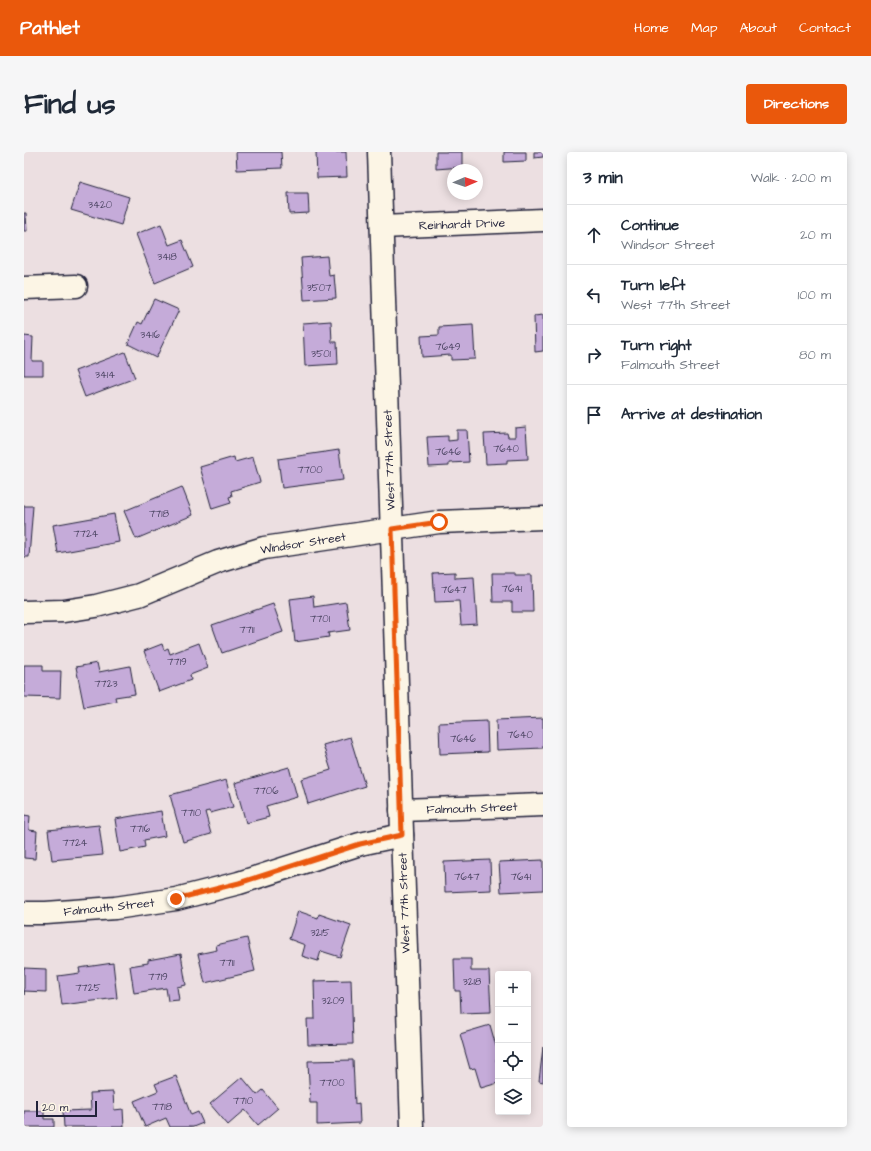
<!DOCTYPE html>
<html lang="en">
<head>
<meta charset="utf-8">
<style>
	:root { --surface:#fff; --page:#f6f6f7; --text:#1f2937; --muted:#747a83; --line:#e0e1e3; --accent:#ea580c }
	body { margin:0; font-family:"Architects Daughter",sans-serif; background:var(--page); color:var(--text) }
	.controls { position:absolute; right:12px; bottom:12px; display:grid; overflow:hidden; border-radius:4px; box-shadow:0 2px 10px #0003 }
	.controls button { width:36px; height:36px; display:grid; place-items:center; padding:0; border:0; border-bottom:1px solid var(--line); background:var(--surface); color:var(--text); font:20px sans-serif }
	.compass { position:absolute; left:423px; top:12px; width:36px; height:36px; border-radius:50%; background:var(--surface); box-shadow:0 2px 10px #0003; rotate:88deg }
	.scale { position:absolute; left:12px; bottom:10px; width:61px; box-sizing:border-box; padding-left:4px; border:2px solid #22223b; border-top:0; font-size:11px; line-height:14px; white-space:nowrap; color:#22223b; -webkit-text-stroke:3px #fcf5e5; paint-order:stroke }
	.stop { position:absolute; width:12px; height:12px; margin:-9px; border:3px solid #ea580c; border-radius:50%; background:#fff }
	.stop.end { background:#ea580c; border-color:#fff; box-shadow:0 1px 4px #0008 }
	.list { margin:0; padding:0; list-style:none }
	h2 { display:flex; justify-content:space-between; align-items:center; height:52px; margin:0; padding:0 16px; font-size:17px }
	h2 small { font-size:13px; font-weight:400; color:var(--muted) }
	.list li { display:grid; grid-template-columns:26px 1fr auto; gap:12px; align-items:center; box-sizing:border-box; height:60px; padding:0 16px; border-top:1px solid var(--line) }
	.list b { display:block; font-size:15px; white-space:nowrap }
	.list p { margin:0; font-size:13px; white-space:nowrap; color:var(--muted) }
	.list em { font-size:13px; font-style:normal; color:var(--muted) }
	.icon { flex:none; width:22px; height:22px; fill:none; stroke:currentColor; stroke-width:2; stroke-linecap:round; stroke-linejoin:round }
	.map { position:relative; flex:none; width:519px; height:975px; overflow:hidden; border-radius:4px }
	header { display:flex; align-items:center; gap:24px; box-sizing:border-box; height:56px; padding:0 20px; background:var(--accent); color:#fff }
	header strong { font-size:19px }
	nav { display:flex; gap:22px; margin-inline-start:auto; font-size:14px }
	.intro { display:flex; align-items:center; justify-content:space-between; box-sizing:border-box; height:96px; padding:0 24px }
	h1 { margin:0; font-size:28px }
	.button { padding:10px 18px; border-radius:4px; background:var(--accent); color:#fff; font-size:14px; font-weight:700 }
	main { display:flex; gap:24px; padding:0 24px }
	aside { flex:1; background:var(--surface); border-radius:4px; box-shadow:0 2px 10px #0003 }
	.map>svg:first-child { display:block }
	.building { fill:#c5abd9; stroke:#22223b }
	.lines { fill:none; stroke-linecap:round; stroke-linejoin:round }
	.minor-casing { stroke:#22223b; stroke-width:25 }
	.minor { stroke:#fcf5e5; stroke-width:22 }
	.route { stroke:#ea580c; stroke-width:5 }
	.labels { text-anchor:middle; stroke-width:3.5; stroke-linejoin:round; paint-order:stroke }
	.number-label { font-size:10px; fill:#4b4462 }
	.street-label { font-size:12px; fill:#22223b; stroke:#fcf5e5 }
</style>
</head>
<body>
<header>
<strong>Pathlet</strong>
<nav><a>Home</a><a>Map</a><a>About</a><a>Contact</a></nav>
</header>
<div class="intro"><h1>Find us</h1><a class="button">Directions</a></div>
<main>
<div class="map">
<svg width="519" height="975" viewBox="0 0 519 975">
	<rect width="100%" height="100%" fill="#ecdfe1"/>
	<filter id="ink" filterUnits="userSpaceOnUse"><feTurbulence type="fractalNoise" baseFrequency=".025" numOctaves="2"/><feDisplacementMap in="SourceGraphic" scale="8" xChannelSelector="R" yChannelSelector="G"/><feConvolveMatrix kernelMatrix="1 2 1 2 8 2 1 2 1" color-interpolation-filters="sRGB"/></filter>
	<g filter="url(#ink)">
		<g class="building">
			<path d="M212,0H257L258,16L213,18Z"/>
			<path d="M292,0H322L323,25L293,26Z"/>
			<path d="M412,0H438V15L412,17Z"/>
			<path d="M480,0H502V9L480,10Z"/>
			<path d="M510,0H519V5L510,6Z"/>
			<path d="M56,30L105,45L97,73L47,58Z"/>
			<path d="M264,41H284L285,61L265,62Z"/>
			<path d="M0,61H2L3,79H0Z"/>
			<path d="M137,72L145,93L158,88L169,115L131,131L112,82Z"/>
			<path d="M303,104L305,124L310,123L312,146L280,148L277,106Z"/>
			<path d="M130,147L155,158L132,206L104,192L114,170L118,172Z"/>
			<path d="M519,163V199L511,200L510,164Z"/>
			<path d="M307,169L308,190H313L314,212L281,214L279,171Z"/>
			<path d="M449,173L451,207L427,208V203L398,205L397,184L415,183V175Z"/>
			<path d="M0,184L9,185L8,209H19V223H0Z"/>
			<path d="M101,200L111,226L61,245L51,219Z"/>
			<path d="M502,275L504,307L483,308V311L462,312L460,282L483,281L484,285H491V276Z"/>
			<path d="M433,278H443L445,310L425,311V314L405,315L403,285L424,284V289L433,288Z"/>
			<path d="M315,298L319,328L258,336L254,307Z"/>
			<path d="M210,305L211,310L229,305L236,330L207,339L208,344L205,345L207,351L188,357L176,315Z"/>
			<path d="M158,335L169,363L112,387L100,359Z"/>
			<path d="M0,354H9L5,405H0Z"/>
			<path d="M90,362L95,390L34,401L29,373Z"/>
			<path d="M431,420V426L450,425L453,472L437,473L435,449L411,450L409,421Z"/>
			<path d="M468,421H491V423H508L509,460H488V450H469Z"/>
			<path d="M289,444L290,455L322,450L326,478L304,481L305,485L271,490L266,447Z"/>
			<path d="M249,452L259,480L198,501L188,473Z"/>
			<path d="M175,491L184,516L166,523L167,528L135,540L120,499L138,492L140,498L144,496L146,502Z"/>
			<path d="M73,511L75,520L106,514L111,542L91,545L92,549L60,555L52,515Z"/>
			<path d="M0,513H19V519H37L36,546L0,545Z"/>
			<path d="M519,566V596L473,598L472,568Z"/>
			<path d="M463,569L464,600L416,602L415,571Z"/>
			<path d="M326,585L341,634L284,652L277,627L307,618L299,593Z"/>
			<path d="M265,615L273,645L242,654L245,665L222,671L211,631Z"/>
			<path d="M202,628L209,655L186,661L185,659L181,660L187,682L159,690L146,643Z"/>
			<path d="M137,659L141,684L120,688L121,695L96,700L91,667Z"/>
			<path d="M0,663L6,664L5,678L13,679L11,707L0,706Z"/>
			<path d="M75,673L79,703L28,708L24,678Z"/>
			<path d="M466,708L467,738L421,740L420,710Z"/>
			<path d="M519,708V738L477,740L475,710Z"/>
			<path d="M274,759L294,766L295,762L327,773L316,805L297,799L294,809L278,804L281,793L265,787Z"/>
			<path d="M223,786L231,819L181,831L174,802L193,798L192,793Z"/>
			<path d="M157,802L162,833L153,835L155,848L144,849L142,836L110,841L106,814L124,811V808Z"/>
			<path d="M430,807H447V819H465L467,860L437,861L436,839H431Z"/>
			<path d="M89,811L93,846L38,853L34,824L56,821L55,816Z"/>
			<path d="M0,816L22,817V840L0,839V843Z"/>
			<path d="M327,828L329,892L284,893L283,867H291L290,829Z"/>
			<path d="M466,873L474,901V908H472L474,917V931L457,936L451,916L446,917L436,882Z"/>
			<path d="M519,895V930L515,929Z"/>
			<path d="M329,908L331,952L335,951L336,971L293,973V951H286L284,909Z"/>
			<path d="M152,924L167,963L174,960L179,971L169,975H146L142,966L121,975L110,949L134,939L131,932Z"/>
			<path d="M218,925L233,943L239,938L254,956L234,973L221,958L204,973L186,952Z"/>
			<path d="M89,940L90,958L99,957L100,975H40L39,959L67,958L66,941Z"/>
			<path d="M0,959H20V967H30V975H0Z"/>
		</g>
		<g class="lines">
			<defs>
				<g id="minor">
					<path d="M355,0L388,975"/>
					<path d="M358,75L519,68"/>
					<path d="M0,136L52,134"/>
					<path d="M0,460L40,459L72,454L115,443L194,410L240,396L415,370L519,366"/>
					<path d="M377,658L519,653"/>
					<path d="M0,761H22L91,756L152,747L215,731L336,692L378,683"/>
				</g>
			</defs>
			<use href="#minor" class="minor-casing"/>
			<use href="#minor" class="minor"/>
		</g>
	</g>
	<g class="lines" filter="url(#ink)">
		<path class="route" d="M152,747L215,731L336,692L378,683L368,377L415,370"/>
	</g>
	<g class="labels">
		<g class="number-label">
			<text x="76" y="56">3420</text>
			<text x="143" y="108">3418</text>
			<text x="295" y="139">3507</text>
			<text x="126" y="186">3416</text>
			<text x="424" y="198">7649</text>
			<text x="297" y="205">3501</text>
			<text x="81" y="226">3414</text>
			<text x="482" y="300">7640</text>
			<text x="424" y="303">7646</text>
			<text x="286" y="321">7700</text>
			<text x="135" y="365">7718</text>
			<text x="62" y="385">7724</text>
			<text x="488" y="440">7641</text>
			<text x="430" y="441">7647</text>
			<text x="296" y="470">7701</text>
			<text x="223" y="481">7711</text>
			<text x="153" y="513">7719</text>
			<text x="82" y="535">7723</text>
			<text x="496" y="586">7640</text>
			<text x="439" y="590">7646</text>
			<text x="242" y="642">7706</text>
			<text x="167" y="664">7710</text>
			<text x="116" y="680">7716</text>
			<text x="51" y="694">7724</text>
			<text x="443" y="728">7647</text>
			<text x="497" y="728">7641</text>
			<text x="296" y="784">3215</text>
			<text x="203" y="814">7711</text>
			<text x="134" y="828">7719</text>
			<text x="448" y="833">3218</text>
			<text x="64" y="839">7725</text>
			<text x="309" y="852">3209</text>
			<text x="308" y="934">7700</text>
			<text x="219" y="952">7710</text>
			<text x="138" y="958">7718</text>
		</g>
		<g class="street-label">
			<text transform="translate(438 72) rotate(-2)" y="4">Reinhardt Drive</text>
			<text transform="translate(365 308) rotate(-92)" y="4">West 77th Street</text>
			<text transform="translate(279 391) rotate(-9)" y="4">Windsor Street</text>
			<text transform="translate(448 656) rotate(-2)" y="4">Falmouth Street</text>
			<text transform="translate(380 751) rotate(-92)" y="4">West 77th Street</text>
			<text transform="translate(85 755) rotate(-6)" y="4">Falmouth Street</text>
		</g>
	</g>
</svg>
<div class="controls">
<button>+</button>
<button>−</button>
<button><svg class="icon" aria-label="locate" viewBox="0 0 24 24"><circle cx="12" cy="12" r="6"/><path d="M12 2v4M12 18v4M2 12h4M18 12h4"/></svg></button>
<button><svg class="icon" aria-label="layers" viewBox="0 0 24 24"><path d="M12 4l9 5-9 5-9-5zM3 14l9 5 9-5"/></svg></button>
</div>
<svg class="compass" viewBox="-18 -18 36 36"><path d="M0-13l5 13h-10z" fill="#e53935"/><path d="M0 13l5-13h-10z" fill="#747a83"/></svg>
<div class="scale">20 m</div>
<div class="stop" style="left:415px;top:370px"></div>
<div class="stop end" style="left:152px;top:747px"></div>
</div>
<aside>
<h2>3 min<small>Walk · 200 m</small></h2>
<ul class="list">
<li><svg class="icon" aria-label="ahead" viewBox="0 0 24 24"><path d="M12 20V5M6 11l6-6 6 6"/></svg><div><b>Continue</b><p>Windsor Street</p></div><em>20 m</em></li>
<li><svg class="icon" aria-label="left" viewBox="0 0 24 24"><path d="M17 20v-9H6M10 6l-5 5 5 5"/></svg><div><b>Turn left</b><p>West 77th Street</p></div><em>100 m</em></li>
<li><svg class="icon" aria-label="right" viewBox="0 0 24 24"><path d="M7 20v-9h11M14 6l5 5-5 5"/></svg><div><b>Turn right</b><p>Falmouth Street</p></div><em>80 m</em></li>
<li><svg class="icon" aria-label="arrive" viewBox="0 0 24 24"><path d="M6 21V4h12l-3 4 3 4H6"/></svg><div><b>Arrive at destination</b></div></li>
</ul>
</aside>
</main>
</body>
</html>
